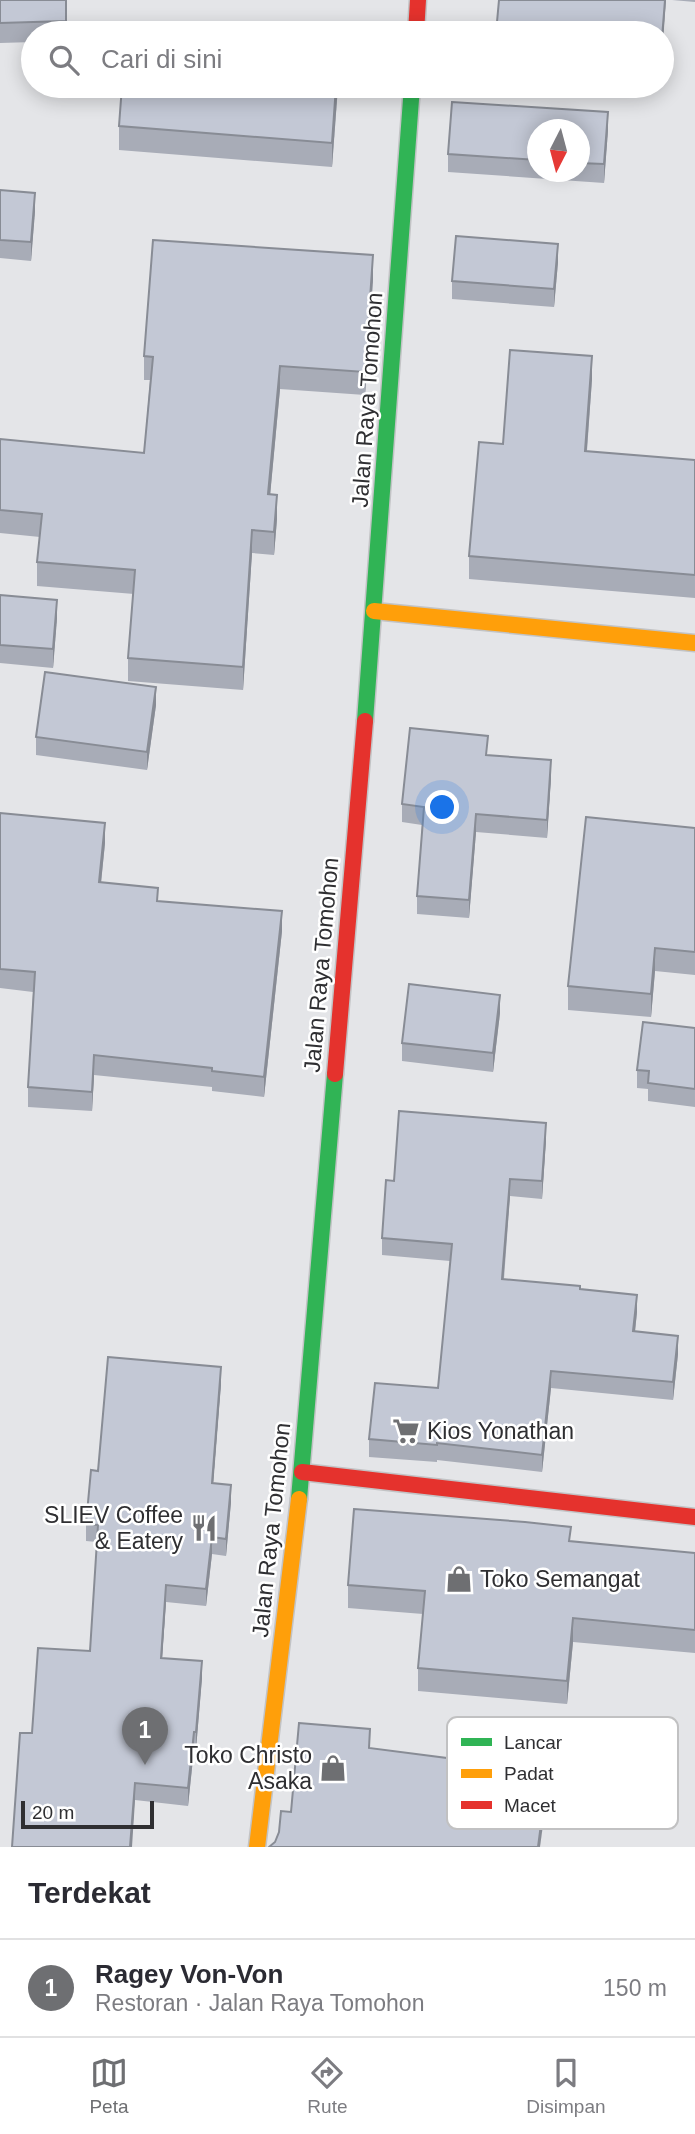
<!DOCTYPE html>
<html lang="id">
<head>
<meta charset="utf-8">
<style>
	:root { --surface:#fff; --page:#f2f2f3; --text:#2b2b33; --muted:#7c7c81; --line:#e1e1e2; --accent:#6e6f72 }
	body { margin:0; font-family:Helvetica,sans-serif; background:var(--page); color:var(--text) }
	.compass { position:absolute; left:527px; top:119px; width:63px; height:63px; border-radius:50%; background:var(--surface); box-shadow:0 4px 18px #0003; rotate:186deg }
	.scale { position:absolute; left:21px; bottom:18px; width:133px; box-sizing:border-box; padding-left:7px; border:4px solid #2f2f32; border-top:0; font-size:19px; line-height:24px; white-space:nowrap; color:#2f2f32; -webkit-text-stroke:5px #fff; paint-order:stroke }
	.you { position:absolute; left:443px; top:808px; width:24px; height:24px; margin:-18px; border:5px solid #fff; border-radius:50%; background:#1a73e8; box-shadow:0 0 0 10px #1a73e833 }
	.badge { display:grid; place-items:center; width:46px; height:46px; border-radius:50%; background:var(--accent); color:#fff; font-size:23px; font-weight:700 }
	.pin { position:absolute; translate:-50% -58px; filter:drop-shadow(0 2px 4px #0008) }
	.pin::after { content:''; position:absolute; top:37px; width:24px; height:21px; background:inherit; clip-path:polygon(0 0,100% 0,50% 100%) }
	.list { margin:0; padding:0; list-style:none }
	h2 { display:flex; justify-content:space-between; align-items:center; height:91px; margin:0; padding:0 28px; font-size:30px }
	h2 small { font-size:23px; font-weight:400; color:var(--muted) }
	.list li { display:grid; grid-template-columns:46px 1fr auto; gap:21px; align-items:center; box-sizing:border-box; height:98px; padding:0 28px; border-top:2px solid var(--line) }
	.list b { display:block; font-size:26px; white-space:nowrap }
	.list p { margin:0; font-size:23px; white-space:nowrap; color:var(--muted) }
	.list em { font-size:23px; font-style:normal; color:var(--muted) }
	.icon { flex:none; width:38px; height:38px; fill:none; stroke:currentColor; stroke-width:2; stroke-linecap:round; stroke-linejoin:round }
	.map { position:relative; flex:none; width:695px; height:1847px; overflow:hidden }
	.search { position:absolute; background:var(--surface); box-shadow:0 4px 18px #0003; left:21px; right:21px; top:21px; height:77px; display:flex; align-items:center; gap:18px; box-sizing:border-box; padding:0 24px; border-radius:38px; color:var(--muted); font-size:26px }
	.sheet { height:189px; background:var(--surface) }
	nav { display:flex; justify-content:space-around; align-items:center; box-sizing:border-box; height:98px; border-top:2px solid var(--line); background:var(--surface); font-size:19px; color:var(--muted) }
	nav a { display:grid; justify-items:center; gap:4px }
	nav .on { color:var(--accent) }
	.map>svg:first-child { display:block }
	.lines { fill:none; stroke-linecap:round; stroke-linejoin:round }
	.fast-casing { stroke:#c2c3c5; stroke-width:19 }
	.slow-casing { stroke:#c2c3c5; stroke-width:19 }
	.jam-casing { stroke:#c2c3c5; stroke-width:19 }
	.fast { stroke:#30b455; stroke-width:16 }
	.slow { stroke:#ff9f0a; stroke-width:16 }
	.jam { stroke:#e5322d; stroke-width:16 }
	.wall { fill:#a8acb7; fill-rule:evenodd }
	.shaded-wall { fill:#888c95 }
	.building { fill:#c3c8d5; stroke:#888c95; stroke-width:2 }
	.labels { text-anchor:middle; stroke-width:5; stroke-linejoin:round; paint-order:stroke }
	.street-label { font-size:23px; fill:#2f2f32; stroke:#fff }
	.poi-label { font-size:23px; fill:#2f2f32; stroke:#fff; text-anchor:start }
	.key { fill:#fff; stroke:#c1c1c2; stroke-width:2 }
	.key-label { font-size:19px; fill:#2f2f32 }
</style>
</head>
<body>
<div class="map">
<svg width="695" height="1847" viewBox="0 0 695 1847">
	<rect width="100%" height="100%" fill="#e4e5e8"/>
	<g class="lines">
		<defs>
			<g id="fast">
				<path d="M365,721L412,86"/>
				<path d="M299,1499L335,1074"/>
			</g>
			<g id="slow">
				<path d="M374,611L695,643"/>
				<path d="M257,1847L299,1499"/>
			</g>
			<g id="jam">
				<path d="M416,33L418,0"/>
				<path d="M335,1074L365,721"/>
				<path d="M302,1472L695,1517"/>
			</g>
		</defs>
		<use href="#fast" class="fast-casing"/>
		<use href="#slow" class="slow-casing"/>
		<use href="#jam" class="jam-casing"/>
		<use href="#fast" class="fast"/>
		<use href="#slow" class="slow"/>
		<use href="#jam" class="jam"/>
	</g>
	<g class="wall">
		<path d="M0,0H66V33H33V42L0,43Z"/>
		<path d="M672,0H695V2Z"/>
		<path d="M122,86H338L332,167L119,150V126Z"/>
		<path d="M452,102L608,112V130L604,183L448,172V154ZM537,130H579V172H537Z"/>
		<path d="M0,190L35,211L31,261L0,258Z"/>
		<path d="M558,262L554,307L452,299V281Z"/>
		<path d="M373,279L365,395L280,389L270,495L277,519L274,555L252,553L243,690L128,681V658L134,594L37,586V562L40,537L0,533V439L144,453L150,380H144V356Z"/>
		<path d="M592,379L587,451L695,460V598L469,579V556L503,444Z"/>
		<path d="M0,595L57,618L53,668L0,663Z"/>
		<path d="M156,705L147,770L36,755V737Z"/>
		<path d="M488,755L551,778L547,838L476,832L469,918L417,914V896L422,825L402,822V804Z"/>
		<path d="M0,813L105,843L101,883L158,902L282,931L264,1097L212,1091V1087L94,1075L92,1111L28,1107V1087L33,992L0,988Z"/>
		<path d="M695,828V975L655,971L651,1017L568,1010V986Z"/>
		<path d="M500,1013L493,1072L402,1061V1043Z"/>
		<path d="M695,1028V1107L648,1101V1089L637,1088V1070Z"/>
		<path d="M546,1140L542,1199L510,1196L504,1279L580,1289L637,1312L635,1332L678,1354L673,1400L551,1388L542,1472L437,1460V1462L369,1457V1439L438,1388L450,1261L382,1255V1238L394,1181Z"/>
		<path d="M221,1384L213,1483L231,1502L226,1556L212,1554L206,1606L166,1602L162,1658L202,1678L196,1749H194L188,1806L135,1800L32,1733L90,1651L97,1542L86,1541V1524L98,1471Z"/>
		<path d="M571,1542L695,1553V1653L573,1642L567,1704L418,1691V1668L423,1614L348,1608V1585Z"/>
	</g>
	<g class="shaded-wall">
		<path d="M665,0H666L662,55V38Z"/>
		<path d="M336,86H338L332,167V143Z"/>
		<path d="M608,112V130L604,183V164Z"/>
		<path d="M35,193V211L31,261V242Z"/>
		<path d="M558,244V262L554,307V289Z"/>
		<path d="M373,255V279L365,395V372Z"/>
		<path d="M592,356V379L585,474V451Z"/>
		<path d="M280,366V389L268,518V494Z"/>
		<path d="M277,495V519L274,555V532Z"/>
		<path d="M252,530V553L243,690V667Z"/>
		<path d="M57,600V618L53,668V649Z"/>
		<path d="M156,687V705L147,770V752Z"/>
		<path d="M551,760V778L547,838V820Z"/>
		<path d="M476,814V832L469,918V900Z"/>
		<path d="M105,823V843L99,902V882Z"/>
		<path d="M282,911V931L264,1097V1077Z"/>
		<path d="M655,948V971L651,1017V994Z"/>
		<path d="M500,995V1013L493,1072V1053Z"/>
		<path d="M94,1055V1075L92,1111V1092Z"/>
		<path d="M546,1123V1140L542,1199V1181Z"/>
		<path d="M510,1179V1196L502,1297V1279Z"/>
		<path d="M637,1295V1312L633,1349V1331Z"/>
		<path d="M678,1336V1354L673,1400V1382Z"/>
		<path d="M221,1367V1384L212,1500V1483Z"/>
		<path d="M551,1371V1388L542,1472V1455Z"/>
		<path d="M231,1485V1502L226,1556V1539Z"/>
		<path d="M212,1537V1554L206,1606V1589Z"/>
		<path d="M166,1585V1602L161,1675V1658Z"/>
		<path d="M573,1618V1642L567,1704V1681Z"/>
		<path d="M202,1661V1678L196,1749V1732Z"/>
		<path d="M194,1732V1749L188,1806V1788Z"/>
		<path d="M548,1771V1788L540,1847H538Z"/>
		<path d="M135,1783V1800L132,1847H130Z"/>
	</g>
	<g class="building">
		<path d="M0,0H66V21L0,23Z"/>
		<path d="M499,0H665L662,38V33H496Z"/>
		<path d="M126,29L186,33H126Z"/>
		<path d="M122,86H336L332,143L119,126Z"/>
		<path d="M452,102L608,112L604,164L579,163V130H537V160L448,154Z"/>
		<path d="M0,190L35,193L31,242L0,240Z"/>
		<path d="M456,236L558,244L554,289L452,281Z"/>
		<path d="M153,240L373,255L365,372L280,366L268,494L277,495L274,532L252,530L243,667L128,658L135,570L37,562L42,514L0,510V439L144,453L153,357L144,356Z"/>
		<path d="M510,350L592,356L585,451L695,460V575L469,556L479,442L503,444Z"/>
		<path d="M0,595L57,600L53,649L0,645Z"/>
		<path d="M45,672L156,687L147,752L36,737Z"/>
		<path d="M410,728L488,736L486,755L551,760L547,820L476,814L469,900L417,896L424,807L402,804Z"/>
		<path d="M0,813L105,823L99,882L158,888L157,901L282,911L264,1077L212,1071V1068L94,1055L92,1092L28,1087L35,972L0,969Z"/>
		<path d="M586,817L695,828V952L655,948L651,994L568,986Z"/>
		<path d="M409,984L500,995L493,1053L402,1043Z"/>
		<path d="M643,1022L695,1028V1089L648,1083L649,1071L637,1070Z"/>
		<path d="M399,1111L546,1123L542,1181L510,1179L502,1279L580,1286V1289L637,1295L633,1331L678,1336L673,1382L551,1371L542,1455L437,1443V1445L369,1439L375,1383L438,1388L452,1244L382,1238L386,1180L394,1181Z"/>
		<path d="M108,1357L221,1367L212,1483L231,1485L226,1539L212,1537L206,1589L166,1585L161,1658L202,1661L196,1732H194L188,1788L135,1783L130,1847H12L20,1733H32L38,1648L90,1651L98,1525L86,1524L91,1470L98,1471Z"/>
		<path d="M354,1509L525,1522L571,1527L569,1541L695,1553V1630L573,1618L567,1681L418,1668L425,1591L348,1585Z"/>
		<path d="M299,1723L370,1729L369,1748L548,1771L538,1847H269L275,1842L279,1832L281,1811L291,1812Z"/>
	</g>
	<defs>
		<symbol id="supermarket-bare" viewBox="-9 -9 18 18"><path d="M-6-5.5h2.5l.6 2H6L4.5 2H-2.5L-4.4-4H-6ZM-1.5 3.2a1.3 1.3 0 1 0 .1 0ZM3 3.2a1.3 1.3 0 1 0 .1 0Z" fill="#6e6f72" stroke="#fff" stroke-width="2.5" paint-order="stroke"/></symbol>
		<symbol id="restaurant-bare" viewBox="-9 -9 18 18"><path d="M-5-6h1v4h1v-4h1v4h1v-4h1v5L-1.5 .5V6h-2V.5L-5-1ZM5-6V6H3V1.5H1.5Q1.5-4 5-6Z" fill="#6e6f72" stroke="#fff" stroke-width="2.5" paint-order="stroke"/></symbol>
		<symbol id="shop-bare" viewBox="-9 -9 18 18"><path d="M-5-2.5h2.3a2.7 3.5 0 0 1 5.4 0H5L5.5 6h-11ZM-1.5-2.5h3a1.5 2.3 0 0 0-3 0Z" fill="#6e6f72" stroke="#fff" stroke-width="2.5" paint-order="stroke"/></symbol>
	</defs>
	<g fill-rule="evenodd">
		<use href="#supermarket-bare" x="387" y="1412" width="38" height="38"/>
		<use href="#restaurant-bare" x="185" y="1509" width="38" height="38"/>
		<use href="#shop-bare" x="440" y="1560" width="38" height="38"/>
		<use href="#shop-bare" x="314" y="1749" width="38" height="38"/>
	</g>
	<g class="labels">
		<g class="street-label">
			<text transform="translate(367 400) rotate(-86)" y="8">Jalan Raya Tomohon</text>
			<text transform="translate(321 965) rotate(-85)" y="8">Jalan Raya Tomohon</text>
			<text transform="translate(271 1530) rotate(-84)" y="8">Jalan Raya Tomohon</text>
		</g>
		<g class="poi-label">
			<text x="427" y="1439">Kios Yonathan</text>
			<text x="183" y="1523" text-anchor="end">SLIEV Coffee<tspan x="183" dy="26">&amp; Eatery</tspan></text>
			<text x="480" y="1587">Toko Semangat</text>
			<text x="312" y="1763" text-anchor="end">Toko Christo<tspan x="312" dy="26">Asaka</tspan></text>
		</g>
	</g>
	<rect x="447" y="1717" width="231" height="112" rx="10" class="key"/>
	<rect x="461" y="1738" width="31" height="8" fill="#30b455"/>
	<rect x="461" y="1769" width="31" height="9" fill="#ff9f0a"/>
	<rect x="461" y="1801" width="31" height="8" fill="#e5322d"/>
	<g class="key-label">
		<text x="504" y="1749">Lancar</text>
		<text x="504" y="1780">Padat</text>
		<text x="504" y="1812">Macet</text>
	</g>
</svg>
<svg class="compass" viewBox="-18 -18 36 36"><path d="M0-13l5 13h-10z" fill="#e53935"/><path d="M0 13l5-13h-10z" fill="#7c7c81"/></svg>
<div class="scale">20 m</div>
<div class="you"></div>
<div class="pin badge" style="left:145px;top:1765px">1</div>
<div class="search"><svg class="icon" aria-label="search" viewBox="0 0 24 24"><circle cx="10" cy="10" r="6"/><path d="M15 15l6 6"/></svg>Cari di sini</div>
</div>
<section class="sheet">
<h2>Terdekat<small></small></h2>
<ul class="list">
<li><span class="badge">1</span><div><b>Ragey Von-Von</b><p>Restoran · Jalan Raya Tomohon</p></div><em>150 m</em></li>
</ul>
</section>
<nav>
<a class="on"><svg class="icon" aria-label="map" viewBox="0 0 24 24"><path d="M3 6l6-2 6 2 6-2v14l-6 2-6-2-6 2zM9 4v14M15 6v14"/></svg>Peta</a>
<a><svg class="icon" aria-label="directions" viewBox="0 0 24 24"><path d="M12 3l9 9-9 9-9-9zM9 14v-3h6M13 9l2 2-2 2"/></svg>Rute</a>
<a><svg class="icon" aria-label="saved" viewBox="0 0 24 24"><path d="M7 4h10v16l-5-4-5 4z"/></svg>Disimpan</a>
</nav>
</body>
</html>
